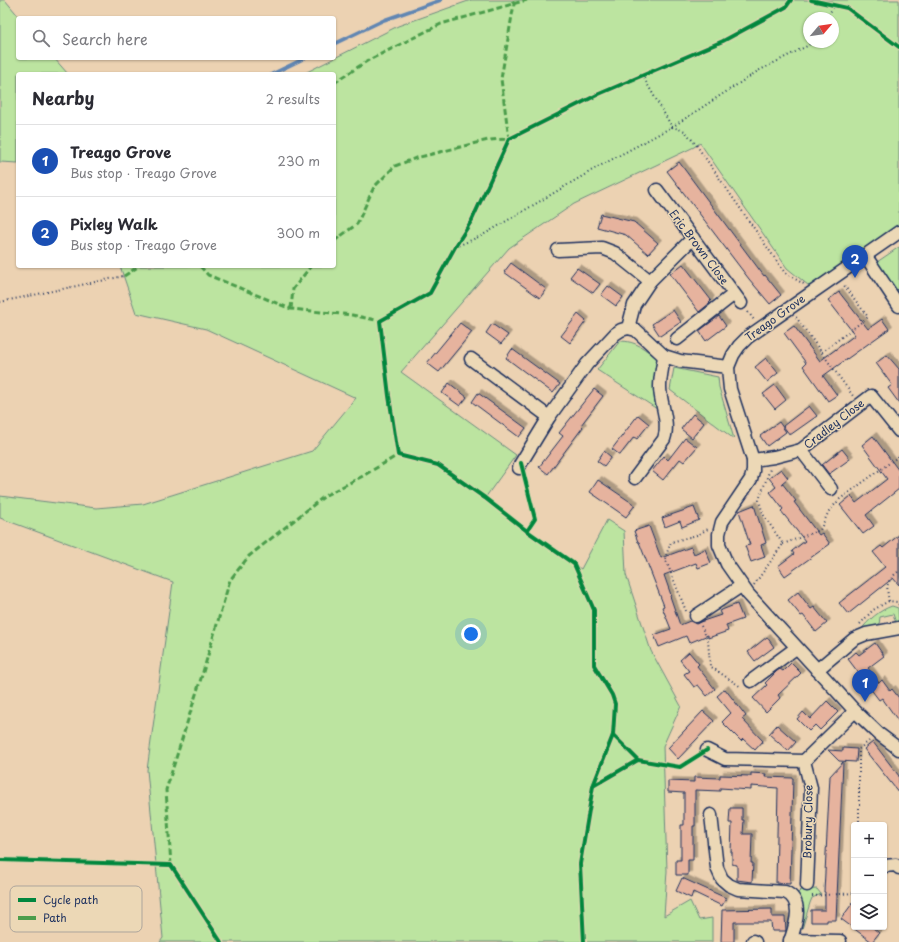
<!DOCTYPE html>
<html lang="en">
<head>
<meta charset="utf-8">
<style>
	:root { --surface:#fff; --page:#f2f2f3; --text:#2b2b33; --muted:#7c7c81; --line:#e1e1e2; --accent:#1f6fb2 }
	body { margin:0; font-family:"Playpen Sans",sans-serif; background:var(--page); color:var(--text) }
	.controls { position:absolute; right:12px; bottom:12px; display:grid; overflow:hidden; border-radius:4px; box-shadow:0 1px 3px #0004 }
	.controls button { width:36px; height:36px; display:grid; place-items:center; padding:0; border:0; border-bottom:1px solid var(--line); background:var(--surface); color:var(--text); font:20px sans-serif }
	.compass { position:absolute; left:803px; top:12px; width:36px; height:36px; border-radius:50%; background:var(--surface); box-shadow:0 1px 3px #0004; rotate:61deg }
	.you { position:absolute; left:471px; top:634px; width:14px; height:14px; margin:-10px; border:3px solid #fff; border-radius:50%; background:#1a73e8; box-shadow:0 0 0 6px #1a73e833 }
	.badge { display:grid; place-items:center; width:26px; height:26px; border-radius:50%; background:var(--accent); color:#fff; font-size:13px; font-weight:700 }
	.pin { position:absolute; translate:-50% -33px; filter:drop-shadow(0 1px 2px #0008) }
	.pin::after { content:''; position:absolute; top:21px; width:14px; height:12px; background:inherit; clip-path:polygon(0 0,100% 0,50% 100%) }
	.list { margin:0; padding:0; list-style:none }
	h2 { display:flex; justify-content:space-between; align-items:center; height:52px; margin:0; padding:0 16px; font-size:17px }
	h2 small { font-size:13px; font-weight:400; color:var(--muted) }
	.list li { display:grid; grid-template-columns:26px 1fr auto; gap:12px; align-items:center; box-sizing:border-box; height:72px; padding:0 16px; border-top:1px solid var(--line) }
	.list b { display:block; font-size:15px; white-space:nowrap }
	.list p { margin:0; font-size:13px; white-space:nowrap; color:var(--muted) }
	.list em { font-size:13px; font-style:normal; color:var(--muted) }
	.icon { flex:none; width:22px; height:22px; fill:none; stroke:currentColor; stroke-width:2; stroke-linecap:round; stroke-linejoin:round }
	.map { position:relative; flex:none; width:899px; height:942px; overflow:hidden }
	.search { position:absolute; background:var(--surface); box-shadow:0 1px 3px #0004; left:16px; top:16px; width:320px; height:44px; display:flex; align-items:center; gap:10px; box-sizing:border-box; padding:0 14px; border-radius:4px; color:var(--muted); font-size:15px }
	.panel { position:absolute; background:var(--surface); box-shadow:0 1px 3px #0004; left:16px; top:72px; width:320px; height:196px; border-radius:4px }
	.map>svg:first-child { display:block }
	.green { fill:#bce4a0; stroke:#6c8a7f; fill-rule:evenodd }
	.lines { fill:none; stroke-linecap:round; stroke-linejoin:round }
	.stream { stroke:#6186b3; stroke-width:3.5 }
	.building { fill:#e6b39e; stroke:#1b2f5e; filter:url(#shadow) }
	.minor-casing { stroke:#1b2f5e; stroke-width:15 }
	.path { stroke:#1b2f5e; stroke-width:2; stroke-dasharray:1 3; stroke-linecap:butt }
	.minor { stroke:#ecd8b6; stroke-width:12 }
	.quiet { stroke:#4c9d4c; stroke-width:3; stroke-dasharray:6 3; stroke-linecap:butt }
	.cycleway-casing { stroke:#ecd8b6; stroke-width:6 }
	.cycleway { stroke:#00873e; stroke-width:4 }
	.labels { text-anchor:middle; stroke-width:3; stroke-linejoin:round; paint-order:stroke }
	.street-label { font-size:11px; fill:#1b2f5e; stroke:#ecd8b6 }
	.key { fill:#ecd8b6; stroke:#ada59c; stroke-width:1 }
	.key-label { font-size:11px; fill:#1b2f5e }
</style>
</head>
<body>
<div class="map">
<svg width="899" height="942" viewBox="0 0 899 942">
	<defs>
		<filter id="shadow"><feDropShadow dx="3.5" dy="-3.5" stdDeviation="0" flood-color="#0004"/></filter>
	</defs>
	<rect width="100%" height="100%" fill="#ecd2b2"/>
	<filter id="ink" filterUnits="userSpaceOnUse"><feTurbulence type="fractalNoise" baseFrequency=".025" numOctaves="2"/><feDisplacementMap in="SourceGraphic" scale="8" xChannelSelector="R" yChannelSelector="G"/><feConvolveMatrix kernelMatrix="1 2 1 2 8 2 1 2 1" color-interpolation-filters="sRGB"/></filter>
	<g filter="url(#ink)">
		<g class="green">
			<path d="M0,0H5L20,18H18V58H54L68,74H18V163L0,162Z"/>
			<path d="M471,0H899V232L814,290L787,268L700,143L694,147L574,204L509,248L401,372L516,455L485,498L526,531L581,569L607,520L624,531L626,575L651,651L681,706L663,746L667,871L664,916L690,901L699,920L712,918V942H160L163,938L147,770L173,582L0,518V496L96,508L143,504L312,451L356,398L206,329L136,313L120,266H334V74H303L398,26ZM809,18H833V42H809Z"/>
			<path d="M899,247V294L877,262Z"/>
			<path d="M620,341C637,341 644,349 657,358L654,393L657,409L597,370Z"/>
			<path d="M674,368L718,377L719,387L734,439L670,390Z"/>
			<path d="M892,606L898,608L899,622L896,623L893,614L880,617L879,625L860,631C868,620 880,610 892,606Z"/>
			<path d="M817,889L821,894L812,898L810,903L802,929L799,927V897L797,894L801,890Z"/>
		</g>
		<g class="lines">
			<g class="stream">
				<path d="M334,44L384,20L441,0"/>
				<path d="M272,74L305,58"/>
			</g>
		</g>
		<g class="building">
			<path d="M679,162L764,276L765,275L781,295L770,304L749,279L667,171Z"/>
			<path d="M601,214L634,222L658,243L648,254L626,235L597,227Z"/>
			<path d="M511,263L546,289L540,298L504,272Z"/>
			<path d="M683,264L711,300L709,302L710,303L699,312L670,274Z"/>
			<path d="M577,268L600,284L593,293L570,277Z"/>
			<path d="M608,286L623,297L616,306L601,295Z"/>
			<path d="M839,292L868,329L882,319L889,329L823,376L837,395L828,401L803,366L806,363L784,333L794,326L820,361L855,335L828,300Z"/>
			<path d="M673,310L681,322L660,336L652,324Z"/>
			<path d="M578,314L586,321L570,343L561,336Z"/>
			<path d="M719,316L726,326L706,341L699,331Z"/>
			<path d="M460,323L472,332L439,372L427,363Z"/>
			<path d="M492,324L508,335L501,344L486,333Z"/>
			<path d="M512,349L560,384L553,393L506,358Z"/>
			<path d="M887,355L899,369V403L888,388L892,385L876,363Z"/>
			<path d="M766,358L778,373L767,382L755,367Z"/>
			<path d="M449,383L467,397L460,406L442,393Z"/>
			<path d="M775,385L786,400L775,409L763,394Z"/>
			<path d="M594,389L603,396L581,425L583,427L548,474L539,467L563,436L559,433Z"/>
			<path d="M478,393L526,428L519,437L472,402Z"/>
			<path d="M809,406L817,416L790,435L783,426Z"/>
			<path d="M693,414L704,423L692,438L681,429Z"/>
			<path d="M638,415L649,424L637,439L634,437L620,455L612,449Z"/>
			<path d="M779,422L786,432L767,446L760,436Z"/>
			<path d="M873,436L899,471V489L866,515L874,526L863,534L840,505L851,496L856,503L887,479L862,445Z"/>
			<path d="M685,438L697,447L684,462L680,459L663,480L652,471L664,456L668,460Z"/>
			<path d="M842,449L850,459L829,474L822,465Z"/>
			<path d="M604,451L611,457L604,466L597,461Z"/>
			<path d="M781,469L788,478L782,483L796,501L794,502L819,535L822,533L830,544L785,576L778,566L794,554L792,551L805,541L781,511L783,509L770,492L776,487L769,478Z"/>
			<path d="M598,480L635,505L626,517L590,492Z"/>
			<path d="M754,505L766,543L761,545L765,557L751,562L745,546L750,545L739,511Z"/>
			<path d="M694,507L699,520L682,527L680,521L665,527L662,518Z"/>
			<path d="M649,526L661,558L691,547L694,554L705,549L711,563L698,568L696,563L664,575L671,595L670,596L680,625L690,621L696,624L700,622L721,615L719,611L737,604L743,619L726,625L728,631L708,638V635L689,643L686,636L659,647L654,635L671,629L662,607L664,606L639,542H638L634,531Z"/>
			<path d="M899,535V585L893,578L848,614L839,603L885,567L873,552L881,546L883,548Z"/>
			<path d="M798,592L811,609L814,607L827,623L816,632L803,615L801,616L788,600Z"/>
			<path d="M767,637L774,647L755,661L748,652Z"/>
			<path d="M875,643L884,656L868,668L879,683L882,680L890,691L892,689L899,698V722L882,698L879,700L848,659L856,652L859,655Z"/>
			<path d="M689,652L699,664L697,666L715,689L707,696L698,685L694,687L684,674L689,671L680,660Z"/>
			<path d="M791,663L801,673L778,695L780,698L766,712L753,698L767,685L765,683L777,671L780,669L783,671Z"/>
			<path d="M725,689L746,716L742,719L763,741L755,750L743,739L741,741L722,722L731,713L717,696Z"/>
			<path d="M827,701L838,712L820,730L815,725L809,731L797,719L803,712L810,719Z"/>
			<path d="M703,711L714,721L678,759L668,748Z"/>
			<path d="M777,725L796,742L788,751L769,734Z"/>
			<path d="M873,742L899,776V793L864,749Z"/>
			<path d="M843,748L857,749L856,762L839,761L828,750L843,751Z"/>
			<path d="M843,762L836,920H827V922H811V910H825V892H824L830,776Z"/>
			<path d="M751,773L766,774L765,777L793,778L790,884L776,883L778,788L751,786V790L720,788V791L695,790V826H693V860H688V875H676V860H681V825H684V793L668,792V781L694,782V777L720,778V775L751,776Z"/>
			<path d="M730,808H742V820H744L743,834H752L751,863H753L752,882L737,880V865L732,864V852H731L732,823H729Z"/>
			<path d="M682,878L726,898L722,906L693,892L691,898L676,891Z"/>
			<path d="M854,901V927H872L879,933L872,942L841,919Z"/>
			<path d="M772,909V917H785L786,931H772L771,922H734V942H721L722,910Z"/>
		</g>
		<g class="lines">
			<defs>
				<g id="minor">
					<path d="M657,190L741,303"/>
					<path d="M899,232L748,337L739,346L733,355L728,367L729,379L730,389L753,460V471L751,479L722,522L719,534V545L727,564L748,594L855,711L879,734L899,749"/>
					<path d="M558,250L602,248L615,253L650,281"/>
					<path d="M865,255L899,306"/>
					<path d="M628,328L634,305L650,281L693,238"/>
					<path d="M677,339L734,294"/>
					<path d="M471,359L549,417L587,364L615,334L621,330L628,328L636,330L664,356L680,361L728,367"/>
					<path d="M801,450L831,489"/>
					<path d="M753,460L774,457L801,450L871,396L899,431"/>
					<path d="M519,468L521,463L549,417"/>
					<path d="M635,478L664,439C670,422 660,404 660,387C660,376 663,366 664,356"/>
					<path d="M696,616L741,586"/>
					<path d="M817,670L854,639L866,634L899,628"/>
					<path d="M751,681L796,648"/>
					<path d="M707,750L725,759L804,761L855,711"/>
					<path d="M804,761L811,788L807,885"/>
					<path d="M711,815L717,868L722,879L729,885L738,889L785,892C805,901 795,926 790,942"/>
					<path d="M884,866L896,865L899,868"/>
					<path d="M790,940L840,941"/>
					<path d="M753,941L755,942"/>
				</g>
			</defs>
			<use href="#minor" class="minor-casing"/>
			<g class="path">
				<path d="M826,18L835,5"/>
				<path d="M642,75L672,127L758,71L809,45L811,42"/>
				<path d="M455,247L483,235L596,168L672,127L685,131L697,146L785,273L804,284"/>
				<path d="M0,302L124,276"/>
				<path d="M748,312L754,320"/>
				<path d="M796,317L853,396"/>
				<path d="M822,352L868,317L843,284"/>
				<path d="M783,544L820,530L829,511L840,499L899,456"/>
				<path d="M754,585L783,544L763,514L759,500L770,469"/>
				<path d="M889,601C886,586 886,581 899,571"/>
				<path d="M686,611L665,558L671,542L697,535L708,529"/>
				<path d="M860,624L873,610L889,601L897,602L899,605"/>
				<path d="M701,626L708,640L710,666L741,687"/>
				<path d="M859,825V749L869,741"/>
				<path d="M812,896L854,893"/>
			</g>
			<use href="#minor" class="minor"/>
			<g class="quiet">
				<path d="M334,83L367,61L441,24L527,0"/>
				<path d="M334,241L357,224L374,187L395,166L416,158L488,140L509,139L501,79L514,4L512,0"/>
				<path d="M200,266L208,275L291,309L352,315L380,321"/>
				<path d="M124,276L139,266"/>
				<path d="M291,309L293,289L311,266"/>
				<path d="M171,865L166,790L203,672L230,580L249,556L326,495L361,477L398,455"/>
			</g>
			<defs>
				<g id="cycleway">
					<path d="M811,0L847,8L899,47"/>
					<path d="M521,463L535,519L527,531"/>
					<path d="M613,735L638,760L680,767L707,750"/>
					<path d="M593,786L638,760"/>
					<path d="M0,860L171,865L221,942"/>
					<path d="M584,942L580,864L593,786L613,735L615,704L612,695L594,665V610L574,564L527,531L485,498L438,465L398,455L389,396L380,321L430,293L455,247L472,220L509,139L599,94L723,41L786,7L791,0"/>
				</g>
			</defs>
			<use href="#cycleway" class="cycleway-casing"/>
			<use href="#cycleway" class="cycleway"/>
		</g>
	</g>
	<g class="labels">
		<g class="street-label">
			<text transform="translate(699 247) rotate(53)" y="4">Eric Brown Close</text>
			<text transform="translate(775 318) rotate(-36)" y="4">Treago Grove</text>
			<text transform="translate(834 424) rotate(-38)" y="4">Cradley Close</text>
			<text transform="translate(808 822) rotate(-89)" y="4">Brobury Close</text>
		</g>
	</g>
	<rect x="10" y="886" width="132" height="46" rx="6" class="key"/>
	<rect x="18" y="898" width="18" height="4" fill="#00873e"/>
	<rect x="18" y="916" width="18" height="4" fill="#4c9d4c"/>
	<g class="key-label">
		<text x="43" y="904">Cycle path</text>
		<text x="43" y="922">Path</text>
	</g>
</svg>
<div class="controls">
<button>+</button>
<button>−</button>
<button><svg class="icon" aria-label="layers" viewBox="0 0 24 24"><path d="M12 4l9 5-9 5-9-5zM3 14l9 5 9-5"/></svg></button>
</div>
<svg class="compass" viewBox="-18 -18 36 36"><path d="M0-13l5 13h-10z" fill="#e53935"/><path d="M0 13l5-13h-10z" fill="#7c7c81"/></svg>
<div class="you"></div>
<div class="pin badge" style="left:865px;top:702px;background:#1a4fb4">1</div>
<div class="pin badge" style="left:855px;top:278px;background:#1a4fb4">2</div>
<div class="search"><svg class="icon" aria-label="search" viewBox="0 0 24 24"><circle cx="10" cy="10" r="6"/><path d="M15 15l6 6"/></svg>Search here</div>
<section class="panel">
<h2>Nearby<small>2 results</small></h2>
<ul class="list">
<li><span class="badge" style="background:#1a4fb4">1</span><div><b>Treago Grove</b><p>Bus stop · Treago Grove</p></div><em>230 m</em></li>
<li><span class="badge" style="background:#1a4fb4">2</span><div><b>Pixley Walk</b><p>Bus stop · Treago Grove</p></div><em>300 m</em></li>
</ul>
</section>
</div>
</body>
</html>
